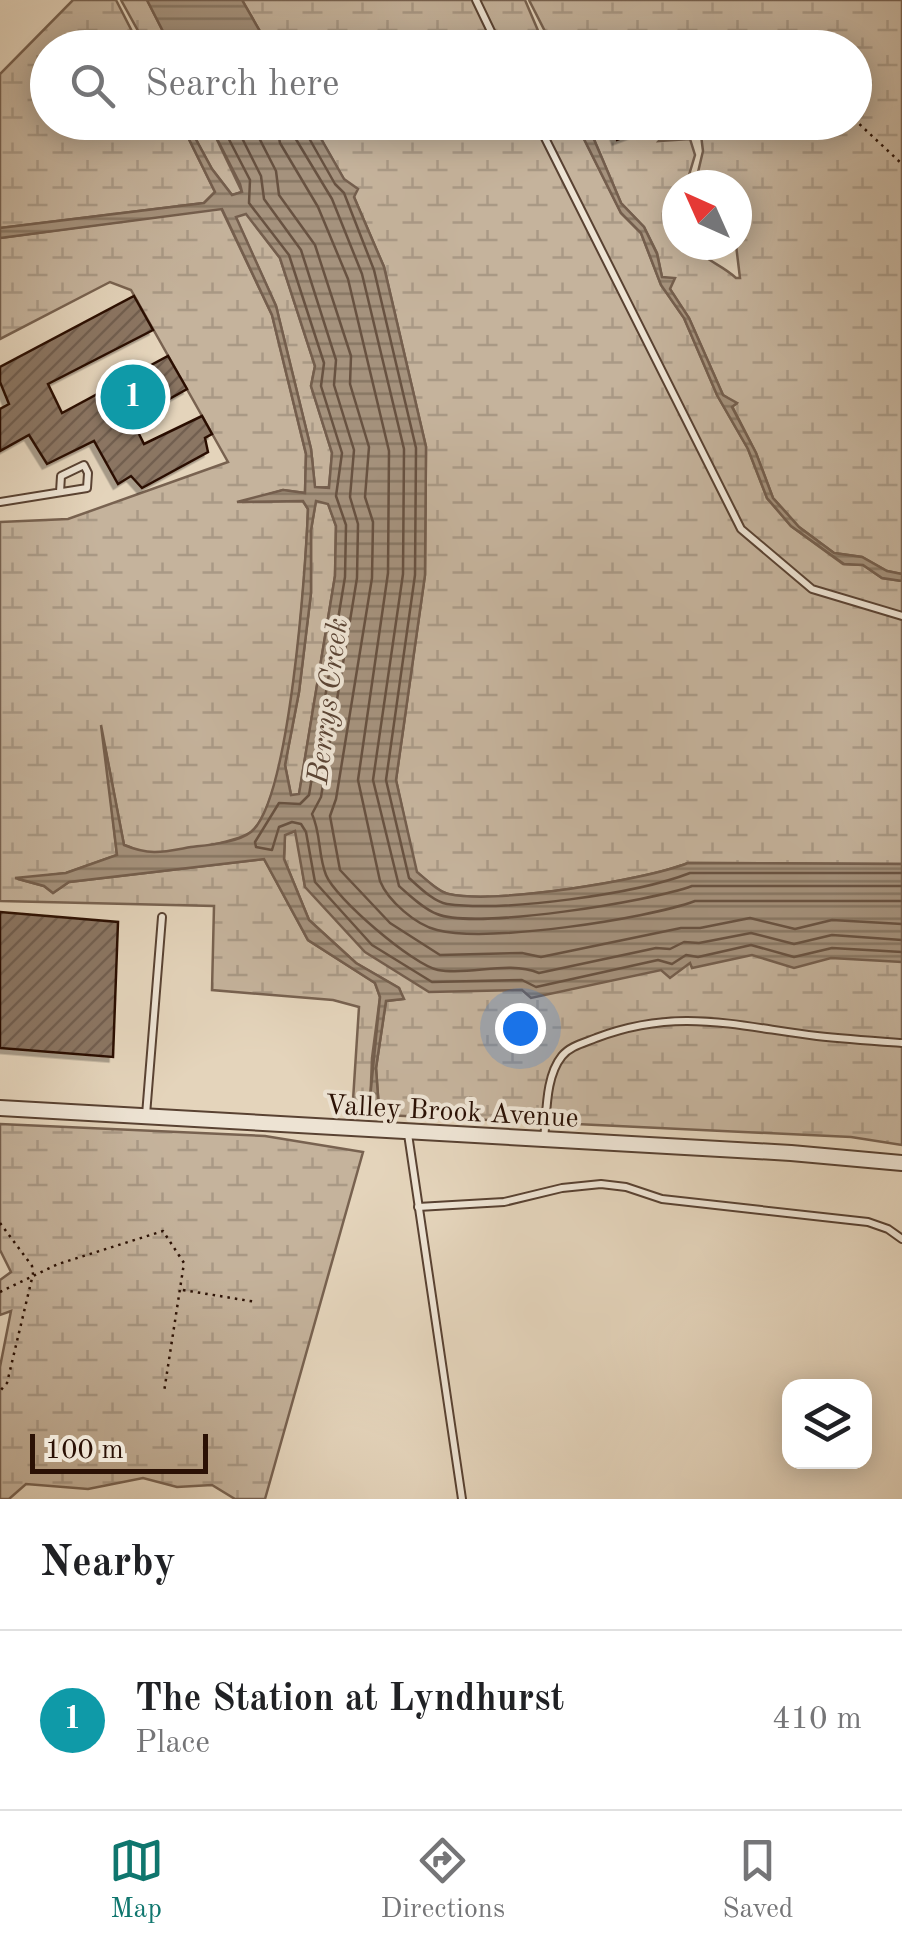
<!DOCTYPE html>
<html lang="en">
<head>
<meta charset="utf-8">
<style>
	:root { --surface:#fff; --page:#f2f2f2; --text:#202124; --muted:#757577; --line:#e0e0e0; --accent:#0f766e }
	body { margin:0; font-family:"Old Standard TT",serif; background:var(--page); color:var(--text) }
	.controls { position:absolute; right:30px; bottom:30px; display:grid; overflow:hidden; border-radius:20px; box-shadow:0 5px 25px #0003 }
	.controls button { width:90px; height:90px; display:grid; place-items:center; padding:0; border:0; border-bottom:2px solid var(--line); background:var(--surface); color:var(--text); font:50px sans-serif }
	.compass { position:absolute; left:662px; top:170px; width:90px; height:90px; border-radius:50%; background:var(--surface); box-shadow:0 5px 25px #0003; rotate:315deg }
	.scale { position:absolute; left:30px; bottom:25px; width:178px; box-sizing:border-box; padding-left:10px; border:5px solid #2b1105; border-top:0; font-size:28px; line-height:35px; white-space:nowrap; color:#2b1105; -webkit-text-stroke:8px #ede3d3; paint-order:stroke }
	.you { position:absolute; left:520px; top:1028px; width:35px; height:35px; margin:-25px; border:8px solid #fff; border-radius:50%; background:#1a73e8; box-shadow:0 0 0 15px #1a73e833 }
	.badge { display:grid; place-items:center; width:65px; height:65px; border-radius:50%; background:var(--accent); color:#fff; font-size:32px; font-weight:700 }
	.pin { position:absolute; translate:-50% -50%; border:5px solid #fff; box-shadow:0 2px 10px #0006 }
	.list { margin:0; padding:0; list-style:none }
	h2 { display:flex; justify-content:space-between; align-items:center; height:130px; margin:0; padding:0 40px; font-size:42px }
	h2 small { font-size:32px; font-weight:400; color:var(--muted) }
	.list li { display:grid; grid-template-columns:65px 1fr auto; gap:30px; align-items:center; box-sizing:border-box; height:180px; padding:0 40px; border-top:2px solid var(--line) }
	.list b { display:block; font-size:38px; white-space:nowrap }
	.list p { margin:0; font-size:32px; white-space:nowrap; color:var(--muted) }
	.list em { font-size:32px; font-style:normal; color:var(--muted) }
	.icon { flex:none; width:55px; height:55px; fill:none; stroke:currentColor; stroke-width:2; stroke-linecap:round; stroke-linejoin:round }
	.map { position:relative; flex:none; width:902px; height:1499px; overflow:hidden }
	.search { position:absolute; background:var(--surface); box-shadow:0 5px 25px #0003; left:30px; right:30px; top:30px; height:110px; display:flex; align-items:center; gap:25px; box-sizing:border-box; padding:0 35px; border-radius:55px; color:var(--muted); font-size:38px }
	.sheet { height:310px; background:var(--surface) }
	nav { display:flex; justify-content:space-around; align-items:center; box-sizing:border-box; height:140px; border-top:2px solid var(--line); background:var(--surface); font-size:28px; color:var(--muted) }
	nav a { display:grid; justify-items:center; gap:5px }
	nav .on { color:var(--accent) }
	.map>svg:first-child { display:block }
	.wetland { fill:url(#wetland-marsh); stroke:#786250; stroke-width:2.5; fill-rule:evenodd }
	.water { fill:url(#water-rules); stroke:#745e4d; stroke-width:2.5; fill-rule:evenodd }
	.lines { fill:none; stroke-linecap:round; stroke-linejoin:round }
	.shore { stroke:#685241; stroke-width:2.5 }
	.building { fill:url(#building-hatch); stroke:#2b1105; stroke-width:2.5; filter:url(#shadow) }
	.service-casing { stroke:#594232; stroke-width:10 }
	.minor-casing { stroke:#594232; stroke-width:18 }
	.path { stroke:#2b1105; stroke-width:2.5; stroke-dasharray:2.5 5; stroke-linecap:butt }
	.service { stroke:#ede3d3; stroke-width:6 }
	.minor { stroke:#ede3d3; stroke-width:14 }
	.labels { text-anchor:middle; stroke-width:8; stroke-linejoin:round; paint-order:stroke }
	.street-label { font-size:28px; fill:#2b1105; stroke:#ede3d3 }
	.water-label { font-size:30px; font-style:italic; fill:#5c4535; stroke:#ede3d3 }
</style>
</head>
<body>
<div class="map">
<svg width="902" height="1499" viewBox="0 0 902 1499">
	<defs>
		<pattern id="wetland-marsh" width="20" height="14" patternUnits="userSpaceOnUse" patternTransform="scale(2.5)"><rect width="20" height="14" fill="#c5b39c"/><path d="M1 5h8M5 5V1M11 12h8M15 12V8" fill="none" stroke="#a99985"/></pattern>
		<pattern id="water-rules" width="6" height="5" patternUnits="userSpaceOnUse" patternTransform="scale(2.5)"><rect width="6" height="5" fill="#a5927d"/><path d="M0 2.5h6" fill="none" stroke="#877664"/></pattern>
		<pattern id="building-hatch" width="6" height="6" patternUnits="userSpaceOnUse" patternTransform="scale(2.5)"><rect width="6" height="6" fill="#8b7664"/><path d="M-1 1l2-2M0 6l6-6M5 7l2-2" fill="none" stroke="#725f50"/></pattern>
		<filter id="shadow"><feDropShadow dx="-4.5" dy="4.5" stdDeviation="0" flood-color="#0004"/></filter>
	</defs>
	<rect width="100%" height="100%" fill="#e4d4bb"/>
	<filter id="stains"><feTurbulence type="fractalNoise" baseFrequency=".002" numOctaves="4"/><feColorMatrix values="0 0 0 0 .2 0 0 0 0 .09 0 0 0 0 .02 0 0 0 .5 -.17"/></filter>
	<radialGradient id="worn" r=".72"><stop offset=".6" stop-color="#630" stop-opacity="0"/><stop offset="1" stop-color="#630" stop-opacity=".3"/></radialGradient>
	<g class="wetland">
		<path d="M73,0H116L140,47L48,48V122L181,123L215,192L204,203L0,228V74Z"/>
		<path d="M121,0H147L171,47H147Z"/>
		<path d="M242,0H525L545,47H269Z"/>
		<path d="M529,0H902V574L887,571L862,557L834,553L799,527L773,498L756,453L732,406L736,404L723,395L689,318L662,277L657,253L644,227L621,203L587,123L854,122V48L553,47ZM700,127L703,151L695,185H737L736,245L740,278H736C721,264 705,261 692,245H677V185H686L695,155L690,139L659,141C668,132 688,133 700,127Z"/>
		<path d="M187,123H209L242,192L232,195L212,169Z"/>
		<path d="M312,123H576L621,213L641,233L661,285L684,318L717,395L748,449L767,498L791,526L843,564L863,565L882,578L902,581V864L688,863C643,881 495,904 448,894C438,892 426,879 416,872L396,780L425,575L426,447L384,267L354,197Z"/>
		<path d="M221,208L272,315L306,454L305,493L283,490L242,502L303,501L308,509C306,566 292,799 251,832C238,842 162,856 146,853C139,852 131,847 124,845L105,747L117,855L66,873L18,879L44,886L53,893L69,882L264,859L308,940L375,983L380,997L372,1058L370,1109H379L376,1068L386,1001L403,999L399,988L356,963L309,920L284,859L285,834L296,831L305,887L690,961L753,953L902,960V1145L851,1137L384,1115L352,1116L359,1007L333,1000L212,990L214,906L0,901V522L68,519L228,462L131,290L110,282L0,339V238Z"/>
		<path d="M246,213L280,258L315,366L311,386L332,453L329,487L315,488L311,449L276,306L235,216Z"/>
		<path d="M316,500L328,503L336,526L335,576L299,795H291L285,765L299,692L311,593V530Z"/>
		<path d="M0,1124L265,1136L363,1152L265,1499H235L212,1485L177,1487L143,1478L88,1489L26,1484L9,1499H0V1367L11,1311L0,1315V1280L11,1272L0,1250Z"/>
	</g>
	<g class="water">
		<path d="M147,0H242L269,47H171Z"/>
		<path d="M181,123H187L212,169L232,195L242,192L240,184L209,123H312L344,179L358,189L354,197L384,267L426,447L425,575L396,780L417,872C426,879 438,892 449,894C495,904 643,881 688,863L902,864V962L831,958L794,968L752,955L692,968L690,963L670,978L661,970L531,998L522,990L429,992L365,952L305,887L295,831L285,835L284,859L309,920L356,963L399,988L404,999L386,1001L376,1068L379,1110L369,1109L380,997L375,983L308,940L264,859L69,882L53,893L44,886L15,878L66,873L117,855L101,725L124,845C151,856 163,852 191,847C208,845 237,843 251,832C290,801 306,565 308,509L303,501L237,502L283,490L305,493L306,454L272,315L222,209L0,238V228L204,203L215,192ZM246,214L280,258L315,366L311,386L332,453L329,488L315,487L311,449L276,306L236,217ZM316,501L328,504L336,526L335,576L299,794L291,795L285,765L299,692L311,593V530Z"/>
		<path d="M576,123H587L621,203L644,227L657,254L662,277L675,278L670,289L689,318L723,395L737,403L732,407L756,453L773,498L799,527L834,553L862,557L887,571L902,574V581L882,578L863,565L844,564L791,526L767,498L748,449L717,395L684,318L661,285L641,233L621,213Z"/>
	</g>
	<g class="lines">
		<g class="shore">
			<path d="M220,122L250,180L249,203L289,255L324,363L321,386L342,453L336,496L346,525L345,577L309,795L300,804L279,803L255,842L256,847L272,850L279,827L292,822L301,824L306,832L315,882L372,945L432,982L522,980L536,987L658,960L672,964L686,955L698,957L751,945L794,957L832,948L902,952"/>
			<path d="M234,122L261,176L264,199L301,250L336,360L334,385L354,450L350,497L358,524L357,578L321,797L312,814C321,833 318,855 326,875C335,898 413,965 438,970C471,976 507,960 539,973L656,948L670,949L684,942L699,943L751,933L794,944L832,935L902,940"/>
			<path d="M251,122L276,171L279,195L315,245L351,356L350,384L369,447L365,497L373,522L372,578L336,799L330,816L340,870L390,923L440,955L522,953L541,957L681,928H700L750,918L795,929L832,920L902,924"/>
			<path d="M276,122L280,143L318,207L348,279L389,451L388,573L358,780L380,881C388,901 416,925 437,930C488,943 646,919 695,901H902"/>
			<path d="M291,122L294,136L332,199L362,274L404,449L403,574L373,780L399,886C410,896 424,909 437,914C475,930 652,901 692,886H902"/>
			<path d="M304,122L305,131L335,184L344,193L374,270L416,448L415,575L386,780L409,878C419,887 434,902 447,904C505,912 636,894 690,873H902"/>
		</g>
	</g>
	<g class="building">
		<path d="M610,122H655L656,125L617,140Z"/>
		<path d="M134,296L153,330L48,384L62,413L168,356L187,389L132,420L144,444L202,416L212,434L205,438L208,452L142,488L131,476L118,484L94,441L47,464L29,435L0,451V409L9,404L0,382V367Z"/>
		<path d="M0,912L118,922L113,1057L0,1048Z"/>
	</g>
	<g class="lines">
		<defs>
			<g id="service">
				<path d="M476,0L499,48"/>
				<path d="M537,122L741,529L812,589L902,616"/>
				<path d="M541,131L562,122"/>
				<path d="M0,502L87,488L88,473L84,465L61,476L60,492"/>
				<path d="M146,1115L162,917"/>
				<path d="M408,1134L462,1499"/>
				<path d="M544,1139C547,1113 545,1077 562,1056C570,1046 584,1043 596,1038C678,1007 735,1026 817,1036C845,1039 874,1041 902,1043"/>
				<path d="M418,1207L504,1202L562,1188L601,1184L626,1187L662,1199L868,1222L888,1229L902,1239"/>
			</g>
			<path id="minor" d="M0,1108L791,1153L902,1163"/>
		</defs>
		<use href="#service" class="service-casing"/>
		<use href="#minor" class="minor-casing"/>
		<g class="path">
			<path d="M745,48L760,42L781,48"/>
			<path d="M854,119L902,164"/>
			<path d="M0,1223L32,1266L33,1274L7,1383L0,1391"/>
			<path d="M183,1290L256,1302"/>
			<path d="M0,1292L58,1264L163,1231L184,1263L164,1392"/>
		</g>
		<use href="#service" class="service"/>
		<use href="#minor" class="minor"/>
	</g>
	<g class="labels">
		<g class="street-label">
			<text transform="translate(452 1110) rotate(3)" y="10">Valley Brook Avenue</text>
		</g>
		<g class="water-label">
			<text transform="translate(327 701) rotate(-83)" y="10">Berrys Creek</text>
		</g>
	</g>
	<rect width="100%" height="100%" filter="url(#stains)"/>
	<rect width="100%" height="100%" fill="url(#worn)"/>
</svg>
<div class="controls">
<button><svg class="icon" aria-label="layers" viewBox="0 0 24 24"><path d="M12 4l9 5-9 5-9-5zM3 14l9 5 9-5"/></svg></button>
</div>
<svg class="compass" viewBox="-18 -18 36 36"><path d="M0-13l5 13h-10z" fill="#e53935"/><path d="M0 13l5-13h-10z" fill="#757577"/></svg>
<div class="scale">100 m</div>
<div class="you"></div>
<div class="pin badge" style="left:133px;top:397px;background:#0f9aa8">1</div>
<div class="search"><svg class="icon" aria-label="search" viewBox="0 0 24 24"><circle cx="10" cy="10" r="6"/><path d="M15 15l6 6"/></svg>Search here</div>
</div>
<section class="sheet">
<h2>Nearby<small></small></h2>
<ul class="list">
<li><span class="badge" style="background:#0f9aa8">1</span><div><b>The Station at Lyndhurst</b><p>Place</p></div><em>410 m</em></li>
</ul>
</section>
<nav>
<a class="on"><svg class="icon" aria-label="map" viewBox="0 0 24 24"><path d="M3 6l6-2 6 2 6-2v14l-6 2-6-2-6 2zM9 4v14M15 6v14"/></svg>Map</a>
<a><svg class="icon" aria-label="directions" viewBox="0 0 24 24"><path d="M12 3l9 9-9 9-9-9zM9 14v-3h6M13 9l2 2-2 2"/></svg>Directions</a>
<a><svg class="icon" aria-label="saved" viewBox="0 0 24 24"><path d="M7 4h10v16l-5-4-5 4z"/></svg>Saved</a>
</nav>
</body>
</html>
